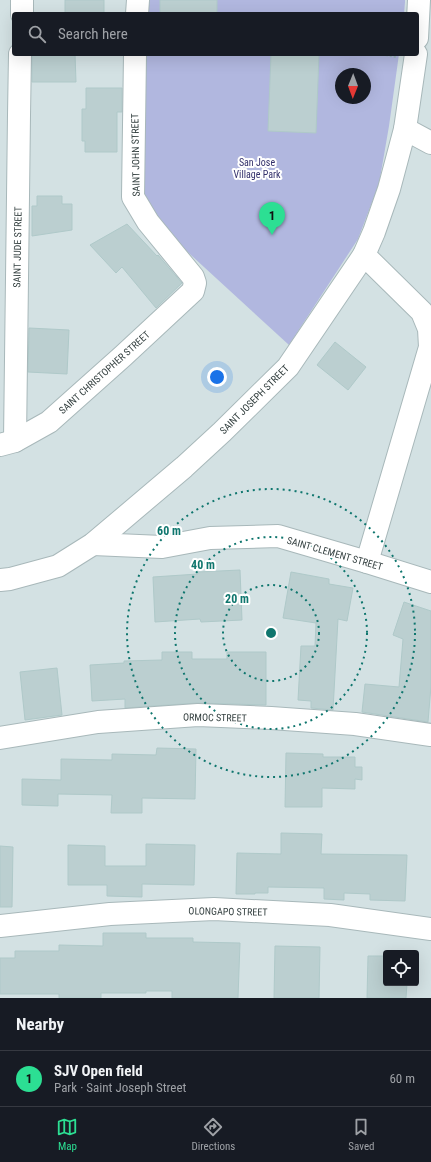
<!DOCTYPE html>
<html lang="en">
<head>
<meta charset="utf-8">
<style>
	:root { --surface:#171b24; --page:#242831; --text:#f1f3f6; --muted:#9ea1a6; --line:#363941; --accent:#2cdf93 }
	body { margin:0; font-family:"Roboto Condensed",sans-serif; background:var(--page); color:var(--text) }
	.controls { position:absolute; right:12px; bottom:12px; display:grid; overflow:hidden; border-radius:4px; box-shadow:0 4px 16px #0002 }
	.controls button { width:36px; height:36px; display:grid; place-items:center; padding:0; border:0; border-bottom:1px solid var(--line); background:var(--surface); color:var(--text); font:20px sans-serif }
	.compass { position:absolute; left:335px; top:68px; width:36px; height:36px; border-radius:50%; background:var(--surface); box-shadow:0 4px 16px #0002; rotate:181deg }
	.you { position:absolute; left:217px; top:377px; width:14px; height:14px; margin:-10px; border:3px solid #fff; border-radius:50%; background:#1a73e8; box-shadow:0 0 0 6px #1a73e833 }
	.badge { display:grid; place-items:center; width:26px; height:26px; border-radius:50%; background:var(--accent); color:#111; font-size:13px; font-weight:700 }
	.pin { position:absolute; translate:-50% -33px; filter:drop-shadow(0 1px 2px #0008) }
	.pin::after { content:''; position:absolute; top:21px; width:14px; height:12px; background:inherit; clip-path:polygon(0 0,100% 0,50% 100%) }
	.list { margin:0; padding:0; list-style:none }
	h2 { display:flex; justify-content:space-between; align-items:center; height:52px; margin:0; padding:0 16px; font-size:17px }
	h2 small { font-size:13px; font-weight:400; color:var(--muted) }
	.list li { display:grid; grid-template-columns:26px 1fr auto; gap:12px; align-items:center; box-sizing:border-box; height:56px; padding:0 16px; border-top:1px solid var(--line) }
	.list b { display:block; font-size:15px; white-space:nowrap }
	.list p { margin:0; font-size:13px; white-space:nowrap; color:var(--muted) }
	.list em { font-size:13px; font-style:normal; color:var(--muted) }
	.icon { flex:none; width:22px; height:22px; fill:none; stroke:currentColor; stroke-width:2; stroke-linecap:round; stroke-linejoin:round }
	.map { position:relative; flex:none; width:431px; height:998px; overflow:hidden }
	.search { position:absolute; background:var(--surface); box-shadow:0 4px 16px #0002; left:12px; right:12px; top:12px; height:44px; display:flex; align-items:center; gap:10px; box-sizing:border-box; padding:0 14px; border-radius:4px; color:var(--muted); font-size:15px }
	.sheet { height:108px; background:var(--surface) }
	nav { display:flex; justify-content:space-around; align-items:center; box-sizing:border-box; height:56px; border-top:1px solid var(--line); background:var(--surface); font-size:11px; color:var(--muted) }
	nav a { display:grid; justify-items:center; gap:2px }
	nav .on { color:var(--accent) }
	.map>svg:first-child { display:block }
	.residential { fill:#d3e1e3; fill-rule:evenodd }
	.green { fill:#b1b7df; fill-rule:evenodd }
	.building { fill:#bbcfd0; stroke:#afc9c9 }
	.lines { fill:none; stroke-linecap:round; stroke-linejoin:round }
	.minor-casing { stroke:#a8b8ba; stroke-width:24 }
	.path { stroke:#9bb7ba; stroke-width:2.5; stroke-dasharray:2 2; stroke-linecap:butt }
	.minor { stroke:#fff; stroke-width:22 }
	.ring { fill:none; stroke:#0f766e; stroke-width:2; stroke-dasharray:2 4 }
	.labels { text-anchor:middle; stroke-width:4; stroke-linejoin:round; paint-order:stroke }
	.street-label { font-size:10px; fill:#354141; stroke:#fff }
	.park-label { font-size:10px; fill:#33306b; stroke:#fff }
	.centre { fill:#0f766e; stroke:#fff; stroke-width:2 }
	.ring-label { font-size:12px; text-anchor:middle; font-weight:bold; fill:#0f766e; stroke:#fff; stroke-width:4; stroke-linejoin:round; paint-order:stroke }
</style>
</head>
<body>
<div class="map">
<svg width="431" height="998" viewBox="0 0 431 998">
	<rect width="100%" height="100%" fill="#e4eef0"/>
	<path class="residential" d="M0,0H431V998H0ZM14,14H417V54H14ZM341,74H365V98H341ZM386,953H416V983H386Z"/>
	<g class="green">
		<path d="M146,0H405V2L404,14H145Z"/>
		<path d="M144,54H399L389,126L379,184L358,239L289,345L180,245L154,215L144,198L143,188ZM341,74H365V98H341Z"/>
	</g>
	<g class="building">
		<rect x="65" y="0" width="39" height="14"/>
		<rect x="160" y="0" width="57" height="14"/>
		<path d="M32,54H75L76,82H32Z"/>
		<path d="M271,54L319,55L316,133L268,131Z"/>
		<path d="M86,88H122V112H117V152H85V141H82V109H86Z"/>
		<path d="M37,196H62V204H72V230L32,236V206H37Z"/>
		<path d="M127,224L157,256L158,255L182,283L156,308L122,267L116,273L90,245Z"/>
		<path d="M29,328L69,330L67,374L28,372Z"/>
		<path d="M335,342L366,367L348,390L317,365Z"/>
		<path d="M240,570L242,620L201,622L200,619L155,622L153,577L198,574V572Z"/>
		<path d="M291,572L329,579V584L353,588L347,621L338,619L333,710L311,708V701L298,700L301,646H315L316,623L283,618Z"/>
		<path d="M404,602L431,611V686L428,722L362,712L365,684L399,687L403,639L393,635Z"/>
		<path d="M162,652H192V659H227V652H266V705L197,703L125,708V699L92,701L90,665L124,663V661L162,660Z"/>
		<path d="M57,668L62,715L25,720L20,672Z"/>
		<path d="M157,748L196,749L195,799L142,798V813H111L112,795L58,794V806L22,805V779L61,780V759L112,760V754L156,755Z"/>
		<path d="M286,753L323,754V757H355V767H362V780L355,779V789L322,788V807H285Z"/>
		<path d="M281,833L322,834L321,854L407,855L405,901L370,900V894L344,893V900L324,899V888L268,887V893H255V894H236L237,853L281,854Z"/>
		<path d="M146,844L195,845L194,885L142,884V897L107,896V885H68V845L105,846V866H146Z"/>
		<path d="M0,846L13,847L12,907H0Z"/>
		<path d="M103,933H146V938H193V942L240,943L238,998H172V991H146V993H101V998H59V994H0V958H15V951H59V945L103,946Z"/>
		<path d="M275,946L320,947L319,998H274Z"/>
		<path d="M368,956H386V983H407L406,998H367Z"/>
	</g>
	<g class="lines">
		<defs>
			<g id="minor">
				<path d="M22,14V0"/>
				<path d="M137,14L138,0"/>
				<path d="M417,38L419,0"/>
				<path d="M405,129L431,143"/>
				<path d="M364,255L422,312L429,329L430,347L367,562"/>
				<path d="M15,441L19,115L20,54"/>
				<path d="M0,445L15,441L49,422L123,356L193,291L195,283L193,277L148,222L133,197L135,54"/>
				<path d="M93,544L162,547L210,538L278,536L367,562L431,582"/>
				<path d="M0,580L10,579L58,566L93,544L184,467L222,432L288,367L364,255L374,232L389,189L405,129L416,54"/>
				<path d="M0,738L98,722L198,715L271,718L355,724L431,735"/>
				<path d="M0,926L110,914L214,909L330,915L431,929"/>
			</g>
		</defs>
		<use href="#minor" class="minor-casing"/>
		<path class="path" d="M382,54L397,57"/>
		<use href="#minor" class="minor"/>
	</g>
	<g class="ring">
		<circle cx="271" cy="633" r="48"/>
		<circle cx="271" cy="633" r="96"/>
		<circle cx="271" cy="633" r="144"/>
	</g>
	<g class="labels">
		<g class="street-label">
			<text transform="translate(135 155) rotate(-91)" y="4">SAINT JOHN STREET</text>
			<text transform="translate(17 247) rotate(-89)" y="4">SAINT JUDE STREET</text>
			<text transform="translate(104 372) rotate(-42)" y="4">SAINT CHRISTOPHER STREET</text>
			<text transform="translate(254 399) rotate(-45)" y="4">SAINT JOSEPH STREET</text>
			<text transform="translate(335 553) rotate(16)" y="4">SAINT CLEMENT STREET</text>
			<text transform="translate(215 717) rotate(1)" y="4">ORMOC STREET</text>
			<text transform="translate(228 911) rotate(1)" y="4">OLONGAPO STREET</text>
		</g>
		<g class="park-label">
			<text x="257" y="166">San Jose<tspan x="257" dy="12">Village Park</tspan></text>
		</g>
	</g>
	<circle cx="271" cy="633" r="6" class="centre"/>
	<g class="ring-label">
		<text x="169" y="535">60 m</text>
		<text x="203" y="569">40 m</text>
		<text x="237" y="603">20 m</text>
	</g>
</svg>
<div class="controls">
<button><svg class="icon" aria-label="locate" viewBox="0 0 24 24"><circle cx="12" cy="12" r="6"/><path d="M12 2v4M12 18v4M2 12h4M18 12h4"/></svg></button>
</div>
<svg class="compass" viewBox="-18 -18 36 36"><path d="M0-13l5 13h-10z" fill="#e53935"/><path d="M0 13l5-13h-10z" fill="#9ea1a6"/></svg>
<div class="you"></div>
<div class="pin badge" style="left:272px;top:235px">1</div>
<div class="search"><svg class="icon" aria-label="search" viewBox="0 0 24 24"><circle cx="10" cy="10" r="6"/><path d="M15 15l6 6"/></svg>Search here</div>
</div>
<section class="sheet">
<h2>Nearby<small></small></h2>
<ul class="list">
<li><span class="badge">1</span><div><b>SJV Open field</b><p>Park · Saint Joseph Street</p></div><em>60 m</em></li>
</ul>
</section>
<nav>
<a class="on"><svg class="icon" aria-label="map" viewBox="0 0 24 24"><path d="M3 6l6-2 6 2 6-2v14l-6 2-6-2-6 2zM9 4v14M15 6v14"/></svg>Map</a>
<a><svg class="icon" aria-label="directions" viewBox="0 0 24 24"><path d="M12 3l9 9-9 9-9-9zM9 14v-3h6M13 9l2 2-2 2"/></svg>Directions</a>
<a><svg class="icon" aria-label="saved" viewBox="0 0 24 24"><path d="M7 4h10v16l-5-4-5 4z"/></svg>Saved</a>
</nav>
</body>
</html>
